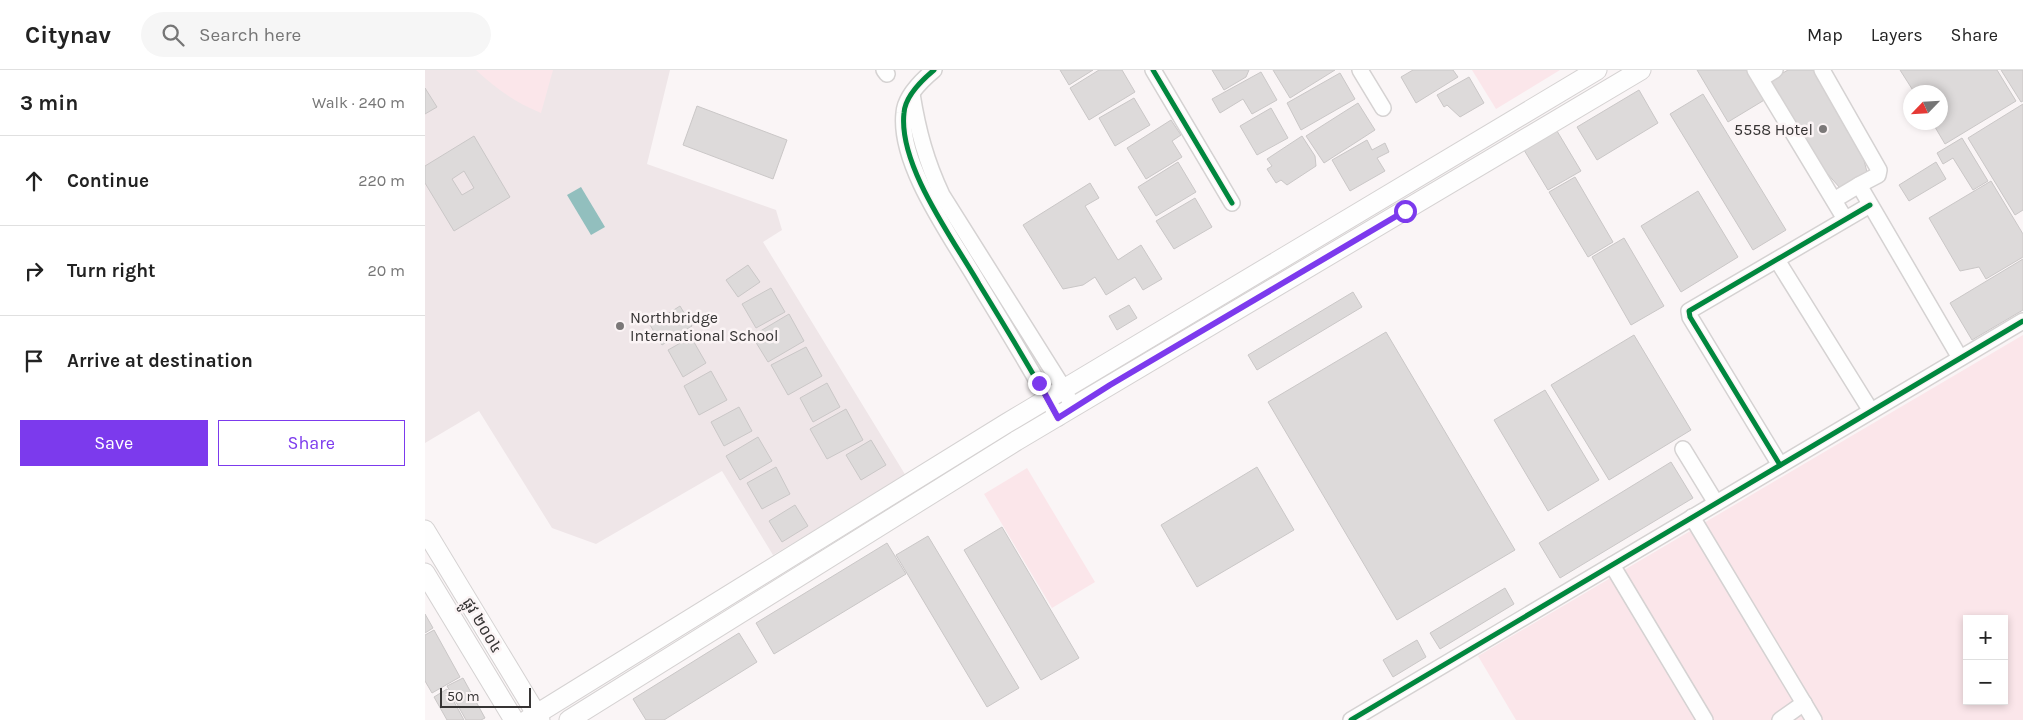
<!DOCTYPE html>
<html lang="en">
<head>
<meta charset="utf-8">
<style>
	:root { --surface:#fff; --page:#f6f6f6; --text:#222; --muted:#767676; --line:#e0e0e0; --accent:#7c3aed }
	body { margin:0; font-family:Karla,"Noto Sans Khmer",sans-serif; background:var(--page); color:var(--text) }
	.controls { position:absolute; right:15px; bottom:15px; display:grid; overflow:hidden; border-radius:0px; box-shadow:0 2px 8px #0003 }
	.controls button { width:45px; height:45px; display:grid; place-items:center; padding:0; border:0; border-bottom:1px solid var(--line); background:var(--surface); color:var(--text); font:25px sans-serif }
	.compass { position:absolute; left:1478px; top:15px; width:45px; height:45px; border-radius:50%; background:var(--surface); box-shadow:0 2px 8px #0003; rotate:245deg }
	.scale { position:absolute; left:15px; bottom:12px; width:91px; box-sizing:border-box; padding-left:5px; border:2px solid #363434; border-top:0; font-size:14px; line-height:18px; white-space:nowrap; color:#363434; -webkit-text-stroke:4px #fbf4f5; paint-order:stroke }
	.stop { position:absolute; width:15px; height:15px; margin:-11px; border:4px solid #7c3aed; border-radius:50%; background:#fff }
	.stop.end { background:#7c3aed; border-color:#fff; box-shadow:0 1px 5px #0008 }
	.list { margin:0; padding:0; list-style:none }
	h2 { display:flex; justify-content:space-between; align-items:center; height:65px; margin:0; padding:0 20px; font-size:21px }
	h2 small { font-size:16px; font-weight:400; color:var(--muted) }
	.list li { display:grid; grid-template-columns:32px 1fr auto; gap:15px; align-items:center; box-sizing:border-box; height:90px; padding:0 20px; border-top:1px solid var(--line) }
	.list b { display:block; font-size:19px; white-space:nowrap }
	.list em { font-size:16px; font-style:normal; color:var(--muted) }
	.actions { display:flex; gap:10px; padding:15px 20px }
	.actions a { flex:1; padding:11px 0; border:1px solid var(--accent); border-radius:0px; text-align:center; font-size:18px; color:var(--accent) }
	.actions .main { background:var(--accent); color:#fff }
	.icon { flex:none; width:28px; height:28px; fill:none; stroke:currentColor; stroke-width:2; stroke-linecap:round; stroke-linejoin:round }
	.map { position:relative; flex:none; width:1598px; height:650px; overflow:hidden }
	header { display:flex; align-items:center; gap:30px; box-sizing:border-box; height:70px; padding:0 25px; background:var(--surface); border-bottom:1px solid var(--line) }
	header strong { font-size:24px }
	nav { display:flex; gap:28px; margin-inline-start:auto; font-size:18px }
	.search { width:350px; height:45px; background:var(--page); display:flex; align-items:center; gap:12px; box-sizing:border-box; padding:0 18px; border-radius:28px; color:var(--muted); font-size:19px }
	main { display:flex }
	aside { flex:1; background:var(--surface) }
	.map>svg:first-child { display:block }
	.built { fill:#efe6e8 }
	.green { fill:#fbe6ea; fill-rule:evenodd }
	.water { fill:#92bfbe }
	.building { fill:#dddada; stroke:#cac7c7; fill-rule:evenodd }
	.lines { fill:none; stroke-linecap:round; stroke-linejoin:round }
	.minor-casing { stroke:#d5d2d2; stroke-width:18 }
	.major-casing { stroke:#d5d2d2; stroke-width:21 }
	.minor { stroke:#fefefe; stroke-width:15 }
	.major { stroke:#fefefe; stroke-width:19 }
	.cycleway-casing { stroke:#fbf4f5; stroke-width:8 }
	.cycleway { stroke:#00873e; stroke-width:5 }
	.route { stroke:#7c3aed; stroke-width:6 }
	.poi-dot { fill:#7b7878; stroke:#fbf4f5; stroke-width:2 }
	.labels { text-anchor:middle; stroke-width:5; stroke-linejoin:round; paint-order:stroke }
	.poi-label { font-size:16px; fill:#363434; stroke:#fbf4f5; text-anchor:end }
	.street-label { font-size:16px; fill:#363434; stroke:#fbf4f5 }
</style>
</head>
<body>
<header>
<strong>Citynav</strong>
<div class="search"><svg class="icon" aria-label="search" viewBox="0 0 24 24"><circle cx="10" cy="10" r="6"/><path d="M15 15l6 6"/></svg>Search here</div>
<nav><a>Map</a><a>Layers</a><a>Share</a></nav>
</header>
<main>
<aside>
<h2>3 min<small>Walk · 240 m</small></h2>
<ul class="list">
<li><svg class="icon" aria-label="ahead" viewBox="0 0 24 24"><path d="M12 20V5M6 11l6-6 6 6"/></svg><div><b>Continue</b></div><em>220 m</em></li>
<li><svg class="icon" aria-label="right" viewBox="0 0 24 24"><path d="M7 20v-9h11M14 6l5 5-5 5"/></svg><div><b>Turn right</b></div><em>20 m</em></li>
<li><svg class="icon" aria-label="arrive" viewBox="0 0 24 24"><path d="M6 21V4h12l-3 4 3 4H6"/></svg><div><b>Arrive at destination</b></div></li>
</ul>
<div class="actions"><a class="main">Save</a><a>Share</a></div>
</aside>
<div class="map">
<svg width="1598" height="650" viewBox="0 0 1598 650">
	<rect width="100%" height="100%" fill="#faf5f6"/>
	<path class="built" d="M0,0H245L222,94L351,140L357,160L338,172L481,406L348,485L297,401L171,474L127,458L54,341L0,373Z"/>
	<g class="green">
		<path d="M51,0H128L116,43C90,32 71,19 51,0Z"/>
		<path d="M1047,0H1135L1071,39Z"/>
		<path d="M1598,265V650H1091L1053,586ZM1542,549H1579V631H1542Z"/>
		<path d="M602,398L670,512L627,538L559,424Z"/>
	</g>
	<path class="water" d="M156,117L180,157L166,165L142,125Z"/>
	<g class="building">
		<path d="M635,0H668L644,15Z"/>
		<path d="M674,0H697L710,22L664,50L645,18Z"/>
		<path d="M787,0H824L821,7L799,20Z"/>
		<path d="M848,0H910L865,28Z"/>
		<path d="M988,0H1028L1033,7L991,33L976,7Z"/>
		<path d="M1272,0H1326L1341,29L1303,52Z"/>
		<path d="M1363,0H1390L1437,83L1442,102L1440,106L1415,118L1400,101L1379,70L1344,11Z"/>
		<path d="M1475,0H1572L1591,31L1520,74L1507,52H1516V22H1489Z"/>
		<path d="M1576,0H1598V31L1596,32Z"/>
		<path d="M836,2L852,30L827,44L818,29L795,43L787,29Z"/>
		<path d="M915,3L930,29L876,60L862,33Z"/>
		<path d="M1044,7L1059,33L1035,47L1022,35L1019,37L1012,25Z"/>
		<path d="M0,18L12,37L0,44Z"/>
		<path d="M1214,20L1233,53L1172,90L1152,57Z"/>
		<path d="M1278,24L1361,160L1328,180L1245,44Z"/>
		<path d="M709,28L725,55L690,76L674,48Z"/>
		<path d="M933,33L950,60L899,93L881,66Z"/>
		<path d="M1598,34V140L1590,145L1543,68Z"/>
		<path d="M272,36L362,70L348,109L258,75Z"/>
		<path d="M846,38L863,68L832,85L815,56Z"/>
		<path d="M746,50L756,65L747,71L757,87L721,109L702,78Z"/>
		<path d="M1132,61L1156,101L1123,120L1099,80Z"/>
		<path d="M49,66L85,127L29,161L0,113V96ZM39,101L49,118L37,125L27,109Z"/>
		<path d="M877,66L890,86L891,96L862,115L856,110L851,113L842,99L847,96L842,89Z"/>
		<path d="M1537,68L1563,111L1548,120L1528,88L1518,94L1512,83Z"/>
		<path d="M942,70L947,80L960,73L964,82L952,88L960,101L925,121L907,90Z"/>
		<path d="M753,92L771,122L731,146L713,117Z"/>
		<path d="M1511,92L1521,109L1484,131L1474,115Z"/>
		<path d="M1150,107L1188,172L1163,187L1124,122Z"/>
		<path d="M1566,111L1598,164V187L1561,209L1554,197L1535,201L1504,148Z"/>
		<path d="M665,113L674,128L660,136L693,190L716,175L737,209L718,220L710,207L681,225L670,207L658,215L638,219L598,155Z"/>
		<path d="M1273,121L1313,187L1256,222L1216,156Z"/>
		<path d="M770,128L787,157L749,179L731,151Z"/>
		<path d="M1199,168L1239,236L1206,255L1167,187Z"/>
		<path d="M1598,189V240L1547,270L1525,233Z"/>
		<path d="M323,195L335,212L313,227L301,210Z"/>
		<path d="M346,218L360,242L331,258L317,234Z"/>
		<path d="M928,222L937,237L832,300L823,285Z"/>
		<path d="M704,235L712,248L692,260L684,246Z"/>
		<path d="M255,236L267,256L237,275L225,255Z"/>
		<path d="M364,244L379,271L343,292L327,266Z"/>
		<path d="M961,262L1090,480L972,550L843,332Z"/>
		<path d="M1209,265L1266,360L1184,410L1126,315Z"/>
		<path d="M266,267L281,293L258,307L243,280Z"/>
		<path d="M381,277L397,306L363,325L346,295Z"/>
		<path d="M286,301L302,330L274,345L259,316Z"/>
		<path d="M402,313L415,337L388,352L375,328Z"/>
		<path d="M1120,320L1174,410L1123,441L1069,350Z"/>
		<path d="M314,337L327,361L299,376L286,352Z"/>
		<path d="M421,339L438,370L402,389L385,359Z"/>
		<path d="M333,367L347,391L315,410L301,386Z"/>
		<path d="M446,370L461,395L436,410L421,385Z"/>
		<path d="M1246,392L1268,428L1135,508L1114,473Z"/>
		<path d="M351,397L365,424L337,439L322,413Z"/>
		<path d="M832,397L869,460L772,517L736,455Z"/>
		<path d="M370,435L383,456L357,472L344,451Z"/>
		<path d="M577,457L654,588L616,610L539,480Z"/>
		<path d="M503,466L594,618L562,637L471,485Z"/>
		<path d="M462,473L481,504L349,584L331,553Z"/>
		<path d="M1080,518L1089,534L1015,579L1005,563Z"/>
		<path d="M0,544L8,558L0,563Z"/>
		<path d="M9,560L35,607L7,623L0,611V565Z"/>
		<path d="M314,563L332,592L239,650H221L208,629Z"/>
		<path d="M992,570L1001,587L968,607L958,590Z"/>
		<path d="M38,608L60,648L56,650H41L22,616Z"/>
		<path d="M22,619L39,650H22L9,627Z"/>
	</g>
	<g class="lines">
		<defs>
			<g id="minor">
				<path d="M459,0L462,4"/>
				<path d="M509,0C497,10 480,26 479,43C473,95 528,169 554,214C581,258 608,302 633,348"/>
				<path d="M728,0L807,133"/>
				<path d="M935,0L958,38"/>
				<path d="M1330,0L1420,149"/>
				<path d="M1397,0L1454,100L1453,105L1434,115L1535,288"/>
				<path d="M1337,8L1350,0"/>
				<path d="M487,24C493,61 501,91 517,125L639,319L648,338"/>
				<path d="M1409,130L1434,115"/>
				<path d="M1352,190L1446,341"/>
				<path d="M1258,379L1291,433"/>
				<path d="M1355,395L1265,247L1264,241L1445,135"/>
				<path d="M1267,447L1389,650"/>
				<path d="M1187,495L1280,650"/>
				<path d="M926,650L1598,251"/>
				<path d="M1355,650L1379,633"/>
			</g>
			<g id="major">
				<path d="M0,460L115,650"/>
				<path d="M0,503L89,650"/>
				<path d="M102,650L582,353L1172,0"/>
				<path d="M144,650L591,371L1216,0"/>
			</g>
		</defs>
		<use href="#minor" class="minor-casing"/>
		<use href="#major" class="major-casing"/>
		<use href="#minor" class="minor"/>
		<use href="#major" class="major"/>
		<defs>
			<g id="cycleway">
				<path d="M509,0C497,10 480,26 479,43C473,95 528,169 554,214C581,258 608,302 633,348"/>
				<path d="M728,0L807,133"/>
				<path d="M1355,395L1265,247L1264,241L1445,135"/>
				<path d="M926,650L1598,251"/>
			</g>
		</defs>
		<use href="#cycleway" class="cycleway-casing"/>
		<use href="#cycleway" class="cycleway"/>
	</g>
	<g class="lines">
		<path class="route" d="M614,313L633,348L685,315L980,141"/>
	</g>
	<g class="poi-dot">
		<circle cx="1398" cy="59" r="5"/>
		<circle cx="195" cy="256" r="5"/>
	</g>
	<g class="labels">
		<g class="poi-label">
			<text x="1388" y="65">5558 Hotel</text>
			<text x="205" y="253" text-anchor="start">Northbridge<tspan x="205" dy="18">International School</tspan></text>
		</g>
		<g class="street-label">
			<text transform="translate(58 555) rotate(59)" y="6">ផ្លូវ ២០០៤</text>
		</g>
	</g>
</svg>
<div class="controls">
<button>+</button>
<button>−</button>
</div>
<svg class="compass" viewBox="-18 -18 36 36"><path d="M0-13l5 13h-10z" fill="#e53935"/><path d="M0 13l5-13h-10z" fill="#767676"/></svg>
<div class="scale">50 m</div>
<div class="stop" style="left:980px;top:141px"></div>
<div class="stop end" style="left:614px;top:313px"></div>
</div>
</main>
</body>
</html>
